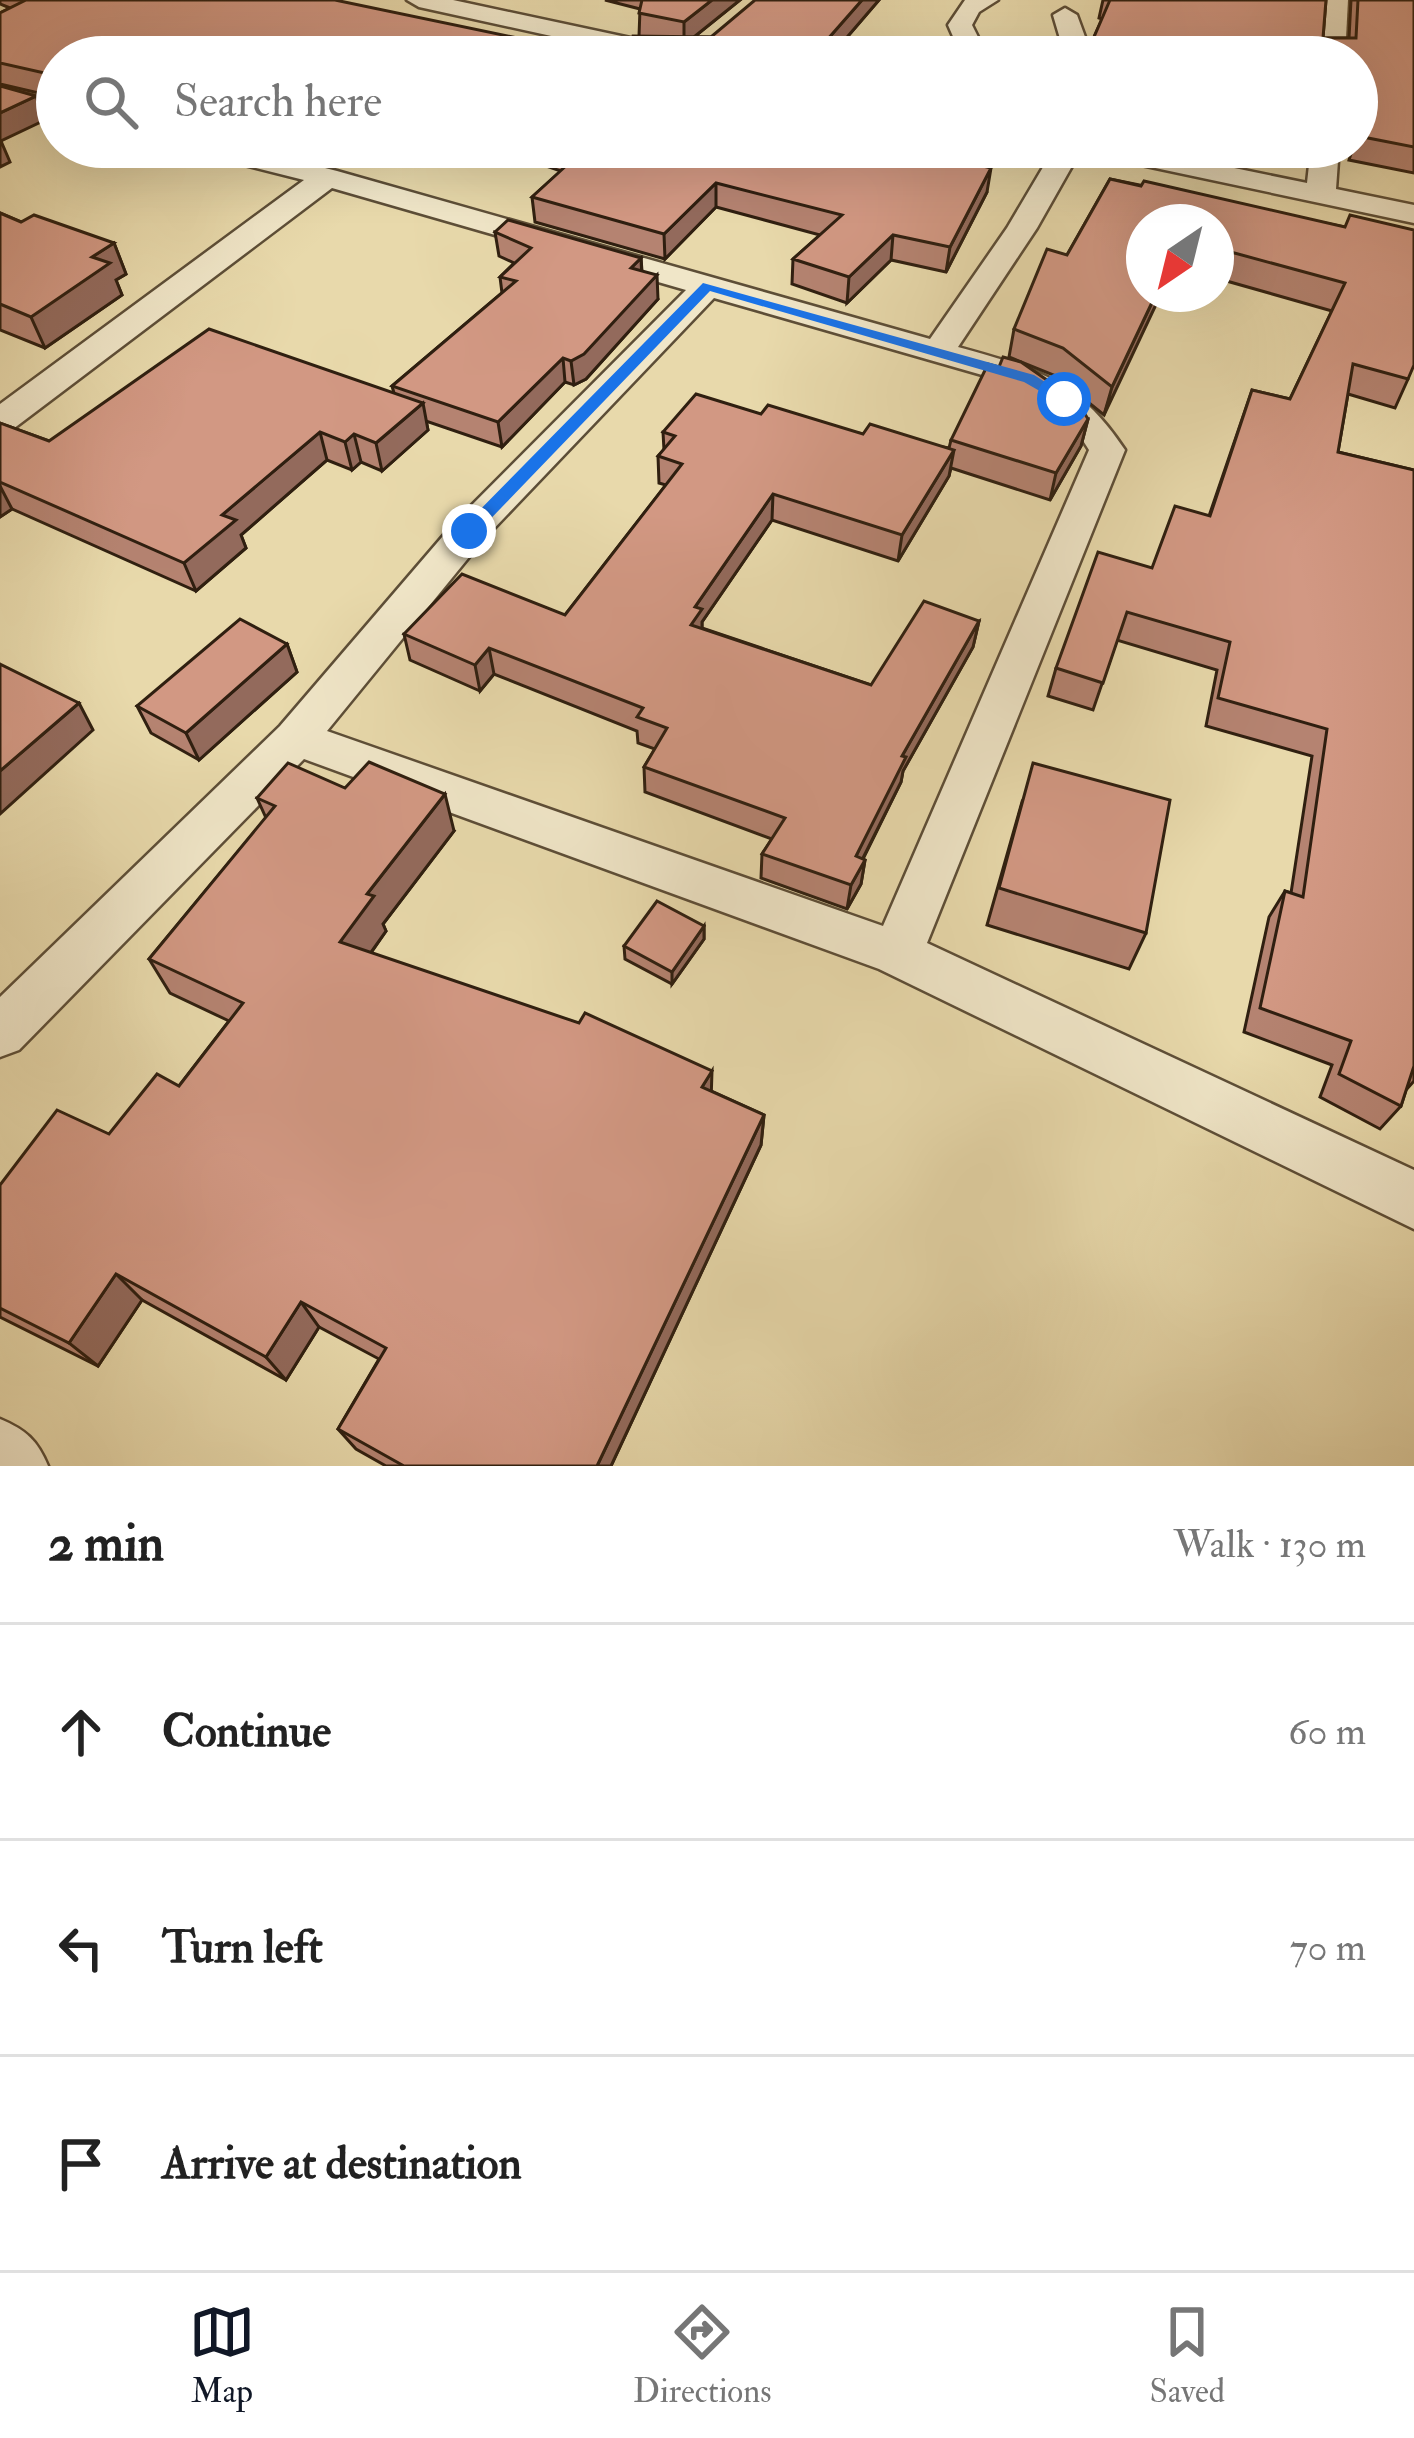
<!DOCTYPE html>
<html lang="en">
<head>
<meta charset="utf-8">
<style>
	:root { --surface:#fff; --page:#f2f2f2; --text:#222; --muted:#767676; --line:#e0e0e0; --accent:#111827 }
	body { margin:0; font-family:"IM FELL Double Pica",serif; background:var(--page); color:var(--text) }
	.compass { position:absolute; left:1126px; top:204px; width:108px; height:108px; border-radius:50%; background:var(--surface); box-shadow:0 12px 48px #0002; rotate:215deg }
	.stop { position:absolute; width:36px; height:36px; margin:-27px; border:9px solid #1a73e8; border-radius:50%; background:#fff }
	.stop.end { background:#1a73e8; border-color:#fff; box-shadow:0 3px 12px #0008 }
	.list { margin:0; padding:0; list-style:none }
	h2 { display:flex; justify-content:space-between; align-items:center; height:156px; margin:0; padding:0 48px; font-size:51px }
	h2 small { font-size:39px; font-weight:400; color:var(--muted) }
	.list li { display:grid; grid-template-columns:78px 1fr auto; gap:36px; align-items:center; box-sizing:border-box; height:216px; padding:0 48px; border-top:3px solid var(--line) }
	.list b { display:block; font-size:45px; white-space:nowrap }
	.list em { font-size:39px; font-style:normal; color:var(--muted) }
	.icon { flex:none; width:66px; height:66px; fill:none; stroke:currentColor; stroke-width:2; stroke-linecap:round; stroke-linejoin:round }
	.map { position:relative; flex:none; width:1414px; height:1466px; overflow:hidden }
	.search { position:absolute; background:var(--surface); box-shadow:0 12px 48px #0002; left:36px; right:36px; top:36px; height:132px; display:flex; align-items:center; gap:30px; box-sizing:border-box; padding:0 42px; border-radius:66px; color:var(--muted); font-size:45px }
	.sheet { height:804px; background:var(--surface) }
	nav { display:flex; justify-content:space-around; align-items:center; box-sizing:border-box; height:168px; border-top:3px solid var(--line); background:var(--surface); font-size:33px; color:var(--muted) }
	nav a { display:grid; justify-items:center; gap:6px }
	nav .on { color:var(--accent) }
	.map>svg:first-child { display:block }
	.lines { fill:none; stroke-linecap:round; stroke-linejoin:round }
	.minor-casing { stroke:#5d4e37; stroke-width:5 }
	.minor { fill:#f0e6c8; fill-rule:evenodd }
	.wall { fill:#b58371; stroke:#2f1f10; stroke-width:3 }
	.shaded-wall { fill:#936a5c; stroke:#2f1f10; stroke-width:3 }
	.building { fill:#d29883; stroke:#2f1f10; stroke-width:3 }
	.route { fill:#1a73e8 }
</style>
</head>
<body>
<div class="map">
<svg width="1414" height="1466" viewBox="0 0 1414 1466">
	<rect width="100%" height="100%" fill="#e8d9ab"/>
	<filter id="stains"><feTurbulence type="fractalNoise" baseFrequency=".00167" numOctaves="4"/><feColorMatrix values="0 0 0 0 .2 0 0 0 0 .09 0 0 0 0 .02 0 0 0 .5 -.17"/></filter>
	<radialGradient id="worn" r=".72"><stop offset=".6" stop-color="#630" stop-opacity="0"/><stop offset="1" stop-color="#630" stop-opacity=".3"/></radialGradient>
	<g class="lines">
		<defs>
			<g id="minor">
				<path d="M407,0H453L682,49L695,57H647L419,7Z"/>
				<path d="M998,0L979,12L972,25L988,57H962L948,25L965,0Z"/>
				<path d="M1324,0H1348L1345,57H1319Z"/>
				<path d="M1065,8L1077,15L1088,45L1072,57H1040L1061,42L1053,15Z"/>
				<path d="M0,87L57,102V118L0,103Z"/>
				<path d="M193,147H241L337,171L930,339L1007,228L1055,147H1132L1307,183L1311,147H1339L1336,189L1414,205V223L1080,152L1037,228L958,347C1037,369 1078,379 1125,450L927,943L1414,1170V1229L879,969L304,759L19,1050L0,1057V997L280,726L455,522L686,290L332,188L13,429L0,432V404L304,180L197,153ZM714,298L1017,385L1073,425L1089,450L883,926L327,731L483,540Z"/>
				<path d="M0,1419C26,1430 37,1440 48,1466H0Z"/>
			</g>
		</defs>
		<use href="#minor" class="minor-casing"/>
		<use href="#minor" class="minor"/>
	</g>
	<g class="wall">
		<path d="M0,0H335L57,57V100L56,97L0,84V13L10,8L0,4Z"/>
		<path d="M605,0H740L694,37H711L879,0L830,57H628L639,36L640,9Z"/>
		<path d="M1103,0H1326L1323,38H1349L1351,0H1414V173L1349,160L1353,147H1357V57H1090L1094,37L1102,19L1099,18Z"/>
		<path d="M490,147H979L982,148L979,165L987,192L946,272L891,260L847,303L792,284L793,259L820,235L716,207L665,259L535,222L532,197L561,171Z"/>
		<path d="M1110,179L1345,227L1408,379L1395,408L1348,394L1338,452L1414,470V1081L1406,1090L1401,1106L1380,1129L1320,1097L1332,1065L1244,1032L1269,917L1285,891L1291,893L1312,756L1206,726L1217,670L1117,640L1093,710L1048,696L1056,668L1152,568L1209,516L1252,390L1290,399L1332,311L1216,278V222H1144V294L1104,415L1056,376L1009,357L1014,329L1067,255Z"/>
		<path d="M0,213L21,222L114,243L126,274L116,280L122,295L45,348L0,330Z"/>
		<path d="M495,232L641,258L642,271L658,299L586,379L574,385L565,382L502,447L426,421L428,430L382,471L361,462L352,470L327,460L241,535L246,548L196,591L12,509L0,517V423L49,441L394,393L392,386L502,293L500,277L514,263L499,256Z"/>
		<path d="M761,414L863,434L949,448L951,440L1088,419L1081,446L1050,500L951,468L949,476L898,561L772,520L702,622V628L871,685L979,621L973,647L903,771L901,782L863,859L865,860L861,884L847,909L761,878L762,854L772,839L645,792L644,767L655,749L638,743L637,731L494,674L480,691L410,660L404,634L565,615L666,485L659,483L658,456L664,450L663,432Z"/>
		<path d="M287,644L297,672L199,760L151,733L137,706Z"/>
		<path d="M345,788L454,831L383,924L386,931L371,953L711,1091L764,1115L761,1145L611,1466H386L356,1449L338,1429L379,1359L319,1327L286,1380L142,1300L98,1366L0,1317V1185L109,1134L179,1086L229,1021L170,993L149,959L266,818L257,798Z"/>
		<path d="M1022,802L1146,933L1129,969L987,925Z"/>
		<path d="M704,926V939L672,984L625,959L624,946Z"/>
	</g>
	<g class="shaded-wall">
		<path d="M712,0H740L684,45V22Z"/>
		<path d="M862,0H879L830,57H812Z"/>
		<path d="M36,96L45,120L1,141L10,162L0,167V113Z"/>
		<path d="M982,148L978,172L971,163Z"/>
		<path d="M991,168L987,192L946,272L950,247Z"/>
		<path d="M716,183V207L665,259L664,234Z"/>
		<path d="M893,235L891,260L847,303L849,277Z"/>
		<path d="M114,243L126,274L116,280L122,295L45,348L31,317L92,257Z"/>
		<path d="M641,258L642,282L631,268Z"/>
		<path d="M657,275L658,299L586,379L574,385L571,361Z"/>
		<path d="M1156,294H1161L1104,415L1112,387Z"/>
		<path d="M563,358L565,382L502,447L498,422Z"/>
		<path d="M423,403L428,430L382,471L376,443Z"/>
		<path d="M1088,419L1081,446L1050,500L1056,473Z"/>
		<path d="M320,432L327,460L241,535L246,548L196,591L184,563L222,515Z"/>
		<path d="M354,434L361,462L352,470L345,442Z"/>
		<path d="M954,450L949,476L898,561L902,535Z"/>
		<path d="M0,486L12,509L0,517Z"/>
		<path d="M773,494L772,520L702,622V635L691,625L695,607Z"/>
		<path d="M979,621L973,647L903,771L901,782L852,880L856,856L902,756Z"/>
		<path d="M287,644L297,672L199,760L186,733Z"/>
		<path d="M489,648L494,674L480,691L475,665Z"/>
		<path d="M79,703L93,730L0,814V771Z"/>
		<path d="M445,794L454,831L383,924L386,931L354,976L340,942L367,894Z"/>
		<path d="M865,860L861,884L847,909L851,885Z"/>
		<path d="M704,926V939L672,984V972Z"/>
		<path d="M712,1071L711,1102L702,1087Z"/>
		<path d="M764,1115L761,1145L611,1466H597Z"/>
		<path d="M116,1274L142,1300L98,1366L69,1343Z"/>
		<path d="M301,1302L319,1327L286,1380L266,1357Z"/>
	</g>
	<g class="building">
		<path d="M26,0H335L608,57H57V86L53,88L49,74L0,63V13Z"/>
		<path d="M642,0H712L684,22L639,13Z"/>
		<path d="M755,0H862L812,57H628L633,36L711,37Z"/>
		<path d="M1110,0H1326L1323,38H1356L1358,0H1414V147L1358,136L1366,111L1357,110V57H1209L1210,55L1094,37Z"/>
		<path d="M0,86L36,96L0,113Z"/>
		<path d="M561,147H979L982,148L971,163L991,168L950,247L893,235L849,277L793,259L842,215L716,183L664,234L532,197L580,153Z"/>
		<path d="M1110,179L1141,186L1144,181L1345,227L1350,215L1414,230V365L1408,379L1353,364L1338,452L1414,470V1066L1401,1106L1339,1074L1351,1041L1260,1008L1285,891L1303,897L1327,729L1218,698L1230,642L1127,612L1103,683L1056,668L1098,552L1152,568L1175,506L1210,516L1252,390L1290,399L1345,283L1216,248V222H1144V294H1156L1112,387L1063,348L1014,329L1047,249L1067,255Z"/>
		<path d="M0,213L21,222L34,215L114,243L92,257L110,263L31,317L0,304Z"/>
		<path d="M508,220L641,258L631,268L657,275L584,354L571,361L563,358L498,422L392,386L516,281L500,277L531,248L495,232Z"/>
		<path d="M209,329L423,403L376,443L354,434L345,442L320,432L222,515L236,520L184,563L0,482V423L49,441Z"/>
		<path d="M1003,357L1021,362L1077,401L1088,419L1056,473L951,440L988,364L999,367Z"/>
		<path d="M696,394L761,414L768,405L863,434L870,424L954,450L902,535L773,494L695,607L702,609L691,625L871,685L924,601L979,621L902,756L906,757L856,856L865,860L851,885L762,854L785,818L644,767L667,728L637,717L643,708L489,648L475,665L404,634L462,574L565,615L682,464L658,456L675,436L663,432Z"/>
		<path d="M240,619L287,644L186,733L137,706Z"/>
		<path d="M0,664L79,703L0,771Z"/>
		<path d="M369,762L445,794L367,894L374,896L340,942L579,1023L585,1013L712,1071L702,1087L764,1115L597,1466H404L338,1429L386,1348L301,1302L266,1357L116,1274L69,1343L0,1308V1185L57,1110L109,1134L157,1074L179,1086L243,1003L149,959L275,806L257,798L288,763L345,788Z"/>
		<path d="M1033,763L1170,800L1146,933L999,888Z"/>
		<path d="M657,901L704,926L672,972L624,946Z"/>
	</g>
	<path class="route" d="M703,283L1034,375L1072,399L1059,402L1024,382L710,291L475,535H463V527Z"/>
	<rect width="100%" height="100%" filter="url(#stains)"/>
	<rect width="100%" height="100%" fill="url(#worn)"/>
</svg>
<svg class="compass" viewBox="-18 -18 36 36"><path d="M0-13l5 13h-10z" fill="#e53935"/><path d="M0 13l5-13h-10z" fill="#767676"/></svg>
<div class="stop" style="left:1064px;top:399px"></div>
<div class="stop end" style="left:469px;top:531px"></div>
<div class="search"><svg class="icon" aria-label="search" viewBox="0 0 24 24"><circle cx="10" cy="10" r="6"/><path d="M15 15l6 6"/></svg>Search here</div>
</div>
<section class="sheet">
<h2>2 min<small>Walk · 130 m</small></h2>
<ul class="list">
<li><svg class="icon" aria-label="ahead" viewBox="0 0 24 24"><path d="M12 20V5M6 11l6-6 6 6"/></svg><div><b>Continue</b></div><em>60 m</em></li>
<li><svg class="icon" aria-label="left" viewBox="0 0 24 24"><path d="M17 20v-9H6M10 6l-5 5 5 5"/></svg><div><b>Turn left</b></div><em>70 m</em></li>
<li><svg class="icon" aria-label="arrive" viewBox="0 0 24 24"><path d="M6 21V4h12l-3 4 3 4H6"/></svg><div><b>Arrive at destination</b></div></li>
</ul>
</section>
<nav>
<a class="on"><svg class="icon" aria-label="map" viewBox="0 0 24 24"><path d="M3 6l6-2 6 2 6-2v14l-6 2-6-2-6 2zM9 4v14M15 6v14"/></svg>Map</a>
<a><svg class="icon" aria-label="directions" viewBox="0 0 24 24"><path d="M12 3l9 9-9 9-9-9zM9 14v-3h6M13 9l2 2-2 2"/></svg>Directions</a>
<a><svg class="icon" aria-label="saved" viewBox="0 0 24 24"><path d="M7 4h10v16l-5-4-5 4z"/></svg>Saved</a>
</nav>
</body>
</html>
